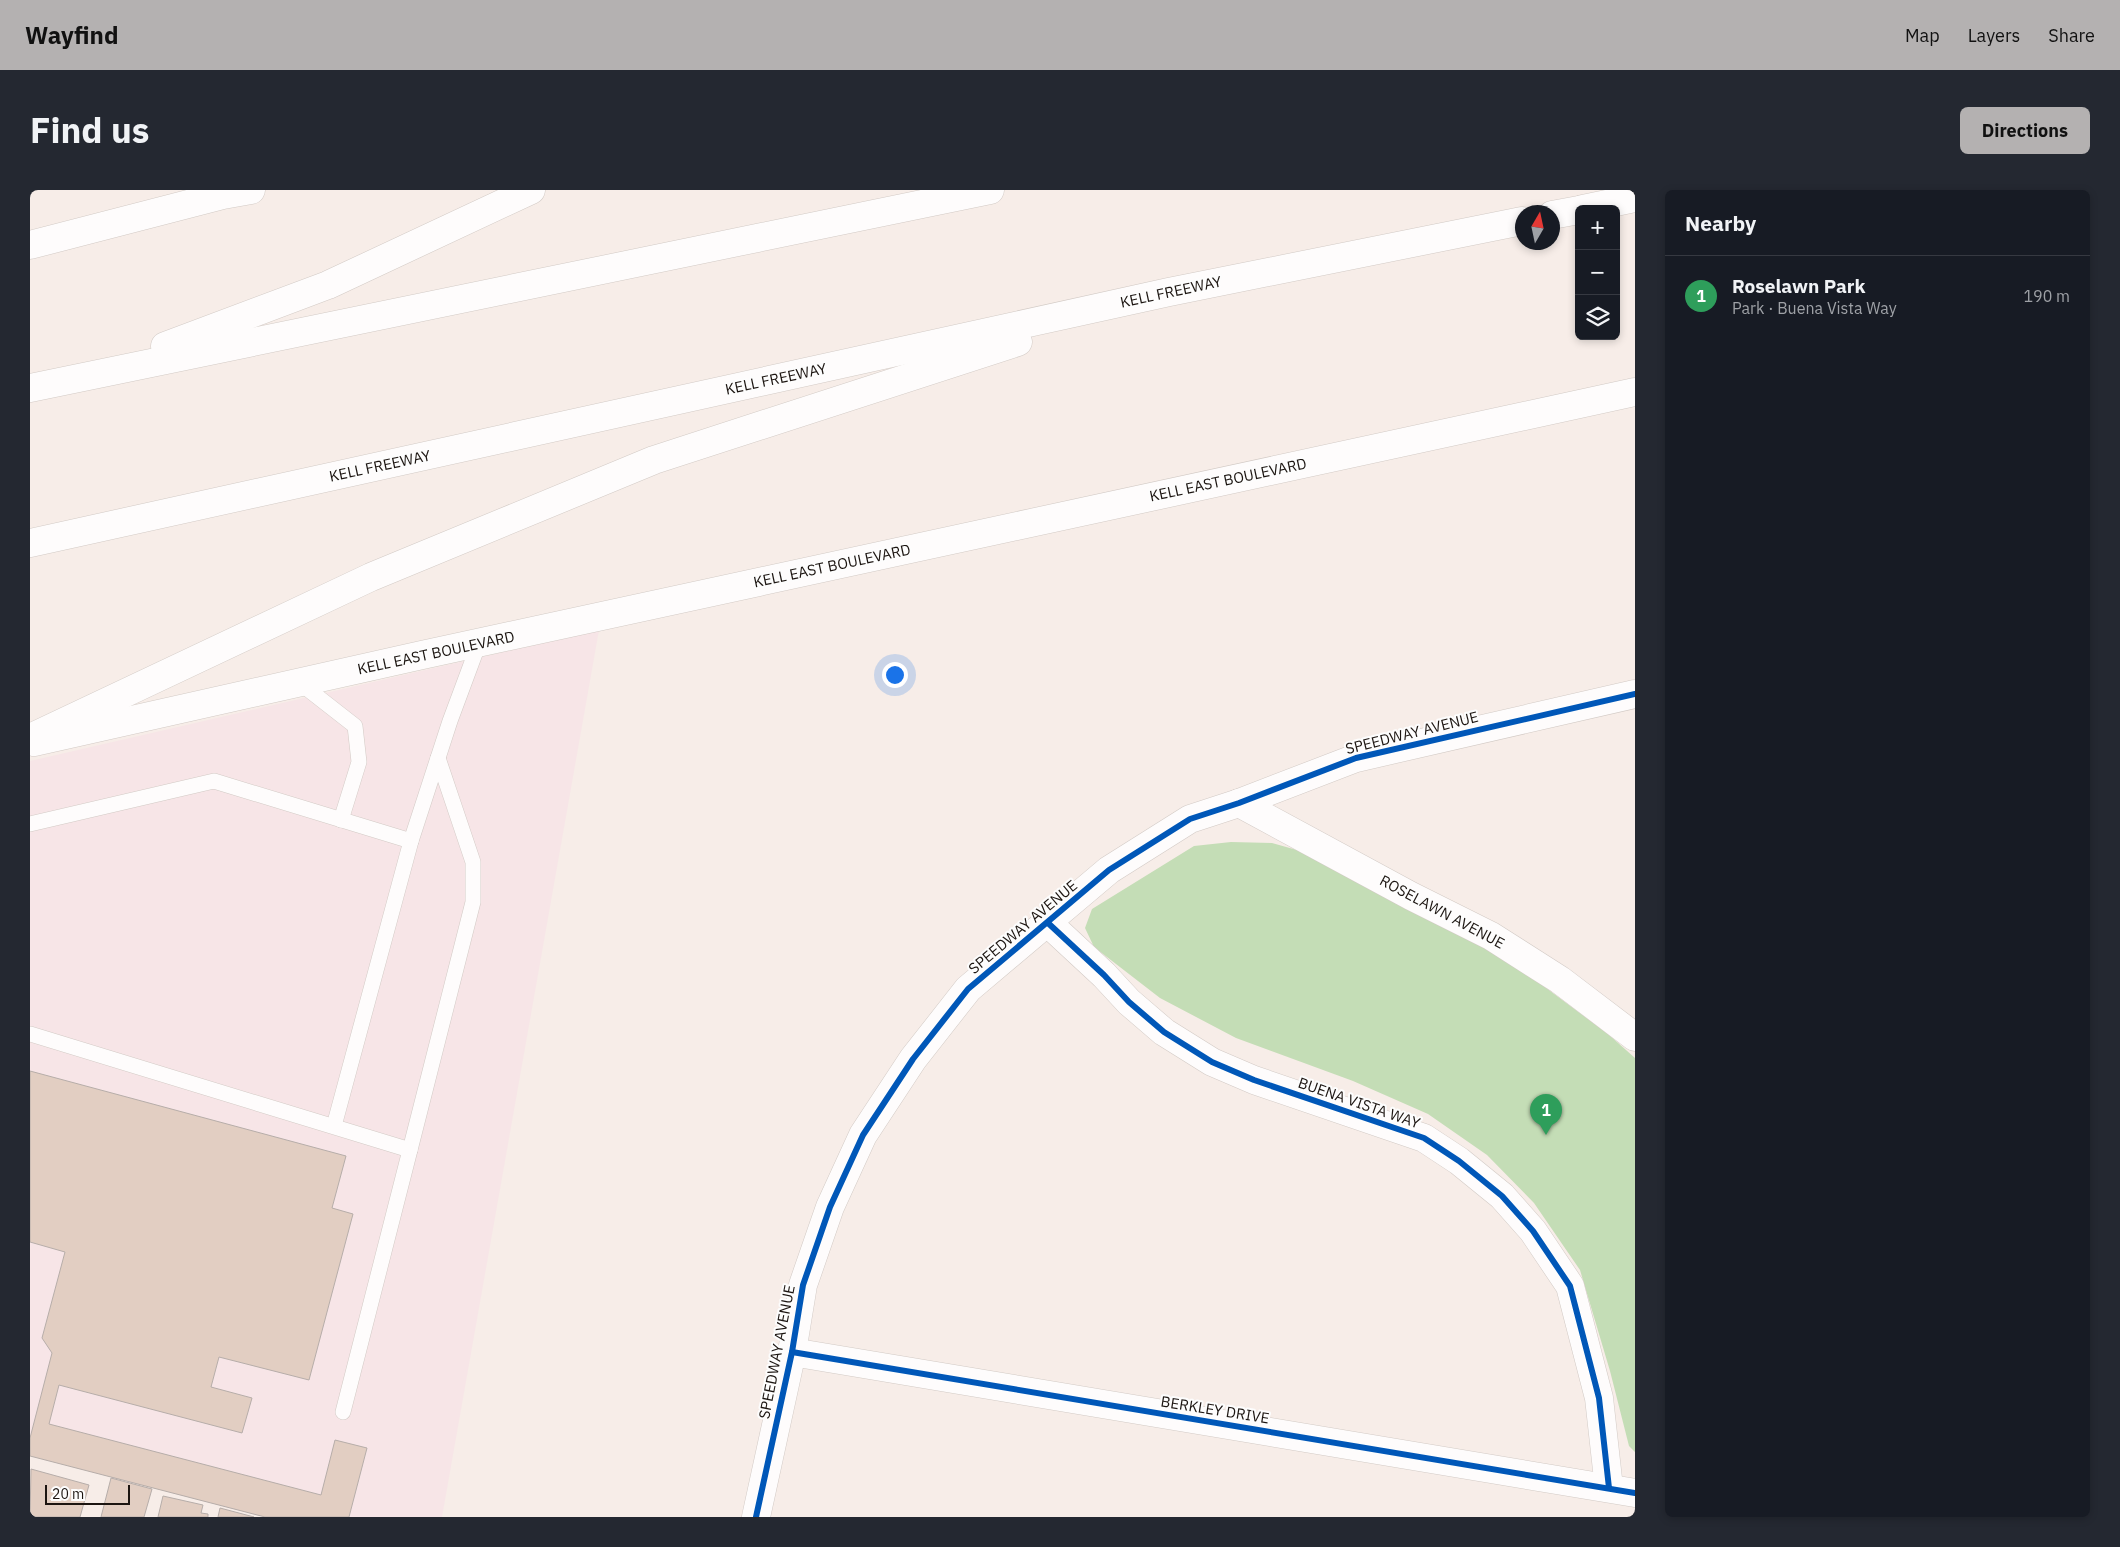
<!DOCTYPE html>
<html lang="en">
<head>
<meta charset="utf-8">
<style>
	:root { --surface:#171b24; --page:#242831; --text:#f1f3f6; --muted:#9ea1a6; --line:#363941; --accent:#b4b1b1 }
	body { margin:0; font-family:"IBM Plex Sans",sans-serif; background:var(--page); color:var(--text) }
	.controls { position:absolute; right:15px; top:15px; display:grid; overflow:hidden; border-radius:8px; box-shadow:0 2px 8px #0003 }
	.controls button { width:45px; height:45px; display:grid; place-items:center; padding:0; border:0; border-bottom:1px solid var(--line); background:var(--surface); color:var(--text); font:25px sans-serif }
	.compass { position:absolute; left:1485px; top:15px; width:45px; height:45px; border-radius:50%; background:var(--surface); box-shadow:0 2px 8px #0003; rotate:9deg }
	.scale { position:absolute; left:15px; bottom:12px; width:85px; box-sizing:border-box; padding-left:5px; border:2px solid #1c1511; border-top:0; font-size:14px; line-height:18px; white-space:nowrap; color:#1c1511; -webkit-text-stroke:4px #fdfdfd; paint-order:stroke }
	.you { position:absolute; left:864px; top:484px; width:18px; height:18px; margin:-12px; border:4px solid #fff; border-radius:50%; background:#1a73e8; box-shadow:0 0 0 8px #1a73e833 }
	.badge { display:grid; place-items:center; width:32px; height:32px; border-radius:50%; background:var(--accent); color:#fff; font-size:16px; font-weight:700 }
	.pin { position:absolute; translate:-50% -41px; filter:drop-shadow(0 1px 2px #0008) }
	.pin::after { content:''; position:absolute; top:26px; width:18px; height:15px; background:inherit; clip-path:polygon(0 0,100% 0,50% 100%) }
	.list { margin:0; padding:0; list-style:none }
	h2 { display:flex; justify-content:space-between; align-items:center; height:65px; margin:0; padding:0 20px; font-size:21px }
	h2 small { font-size:16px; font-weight:400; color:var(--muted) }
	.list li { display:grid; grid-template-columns:32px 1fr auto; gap:15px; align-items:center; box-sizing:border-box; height:80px; padding:0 20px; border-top:1px solid var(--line) }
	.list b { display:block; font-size:19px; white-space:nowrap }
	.list p { margin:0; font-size:16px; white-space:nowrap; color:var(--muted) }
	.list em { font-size:16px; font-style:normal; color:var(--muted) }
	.icon { flex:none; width:28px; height:28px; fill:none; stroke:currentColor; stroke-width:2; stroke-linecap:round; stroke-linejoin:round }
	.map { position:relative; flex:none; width:1605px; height:1327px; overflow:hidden; border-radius:8px }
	header { display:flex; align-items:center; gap:30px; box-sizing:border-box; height:70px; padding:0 25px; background:var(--accent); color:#111 }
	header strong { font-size:24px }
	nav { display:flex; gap:28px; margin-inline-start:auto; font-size:18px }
	.intro { display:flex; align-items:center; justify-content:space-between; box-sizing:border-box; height:120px; padding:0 30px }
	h1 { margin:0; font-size:35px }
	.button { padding:12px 22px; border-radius:8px; background:var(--accent); color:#111; font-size:18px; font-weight:700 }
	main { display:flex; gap:30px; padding:0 30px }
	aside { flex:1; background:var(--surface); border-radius:8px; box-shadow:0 2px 8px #0003 }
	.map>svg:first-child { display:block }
	.commercial { fill:#f7e5e7 }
	.green { fill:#c4ddb6 }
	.building { fill:#e2cec2; stroke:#b6ada9 }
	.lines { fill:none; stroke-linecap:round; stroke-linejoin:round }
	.service-casing { stroke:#d2cac5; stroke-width:16 }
	.minor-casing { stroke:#d2cac5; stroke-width:29 }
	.secondary-casing { stroke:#d2cac5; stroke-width:29 }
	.motorway-casing { stroke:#d2cac5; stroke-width:29 }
	.service { stroke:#fefcfc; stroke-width:15 }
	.minor { stroke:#fefcfc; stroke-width:28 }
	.secondary { stroke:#fefcfc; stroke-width:28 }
	.motorway { stroke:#fefcfc; stroke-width:28 }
	.cycleway-casing { stroke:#fdfdfd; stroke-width:9 }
	.cycleway { stroke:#0057b8; stroke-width:6 }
	.labels { text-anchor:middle; stroke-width:4; stroke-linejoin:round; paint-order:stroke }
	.street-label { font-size:15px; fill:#1c1511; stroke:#fdfdfd }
</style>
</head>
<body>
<header>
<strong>Wayfind</strong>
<nav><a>Map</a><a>Layers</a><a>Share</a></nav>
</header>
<div class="intro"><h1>Find us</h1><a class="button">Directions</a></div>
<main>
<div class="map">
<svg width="1605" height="1327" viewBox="0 0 1605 1327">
	<rect width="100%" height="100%" fill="#f7ede8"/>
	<path class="commercial" d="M569,440L412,1327H253L0,1257V571Z"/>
	<path class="green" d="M1201,652L1242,653L1281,664L1442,743L1578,844L1605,868V1262L1599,1256L1580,1181L1550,1080L1504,1013L1457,965L1398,924L1323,891L1206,848L1130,808L1064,757L1055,738L1062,719L1164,656Z"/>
	<g class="building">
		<path d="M0,881L316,966L302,1018L323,1024L279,1190L189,1167L181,1197L222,1208L212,1243L29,1195L19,1234L291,1305L305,1250L337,1258L319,1327H235L0,1266V1248L22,1163L12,1148L35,1062L0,1052Z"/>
		<path d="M1,1279L59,1295L50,1327H0Z"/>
		<path d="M81,1288L122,1299L114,1327H71Z"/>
		<path d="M133,1306L173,1315L171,1323L178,1324V1327H128Z"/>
		<path d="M190,1318L224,1327H188Z"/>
	</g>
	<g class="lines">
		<defs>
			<g id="service">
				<path d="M270,493L325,536L329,572L311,630"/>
				<path d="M0,634L184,591L381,651L304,936"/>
				<path d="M381,651L420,531L449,453"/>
				<path d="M0,844L380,960L313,1222"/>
				<path d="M380,960L443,712V672L408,568"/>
			</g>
			<g id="minor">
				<path d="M1209,613L1381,706L1461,746L1530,790L1605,847"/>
				<path d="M1018,733L1074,785L1099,812L1134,842L1182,872L1224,890L1394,948L1429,971L1472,1006L1503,1041L1540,1096L1569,1208L1579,1298"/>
				<path d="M762,1162L1605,1303"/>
				<path d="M726,1327L762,1162L773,1095L800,1017L833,945L883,869L938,799L1079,680L1160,629L1209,613L1326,568L1605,504"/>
			</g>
			<path id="secondary" d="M4,552L392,465L1605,202"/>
			<g id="motorway">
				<path d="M1553,19L1605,8"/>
				<path d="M1522,25L1549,20"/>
				<path d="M0,55L193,5L221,0"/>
				<path d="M135,156L298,95L501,0"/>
				<path d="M0,198L960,0"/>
				<path d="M0,353L1139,102L1492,31"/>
				<path d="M0,548L341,387L624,270L988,152"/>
			</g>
		</defs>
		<use href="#service" class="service-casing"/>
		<use href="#minor" class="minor-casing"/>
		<use href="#secondary" class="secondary-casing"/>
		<use href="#motorway" class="motorway-casing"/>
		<use href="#service" class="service"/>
		<use href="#minor" class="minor"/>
		<use href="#secondary" class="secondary"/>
		<use href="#motorway" class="motorway"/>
		<defs>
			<g id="cycleway">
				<path d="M1018,733L1074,785L1099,812L1134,842L1182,872L1224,890L1394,948L1429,971L1472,1006L1503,1041L1540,1096L1569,1208L1579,1298"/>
				<path d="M762,1162L1605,1303"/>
				<path d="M726,1327L762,1162L773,1095L800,1017L833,945L883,869L938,799L1079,680L1160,629L1209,613L1326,568L1605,504"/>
			</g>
		</defs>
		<use href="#cycleway" class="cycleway-casing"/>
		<use href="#cycleway" class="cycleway"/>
	</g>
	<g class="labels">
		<g class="street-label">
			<text transform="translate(1141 102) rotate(-12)" y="5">KELL FREEWAY</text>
			<text transform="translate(746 189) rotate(-12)" y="5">KELL FREEWAY</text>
			<text transform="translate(350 276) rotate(-12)" y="5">KELL FREEWAY</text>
			<text transform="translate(1198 290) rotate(-12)" y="5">KELL EAST BOULEVARD</text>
			<text transform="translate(802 376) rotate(-12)" y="5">KELL EAST BOULEVARD</text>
			<text transform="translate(406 463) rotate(-12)" y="5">KELL EAST BOULEVARD</text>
			<text transform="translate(1382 543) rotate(-14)" y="5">SPEEDWAY AVENUE</text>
			<text transform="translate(1412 722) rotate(28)" y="5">ROSELAWN AVENUE</text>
			<text transform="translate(993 737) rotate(-40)" y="5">SPEEDWAY AVENUE</text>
			<text transform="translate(1329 913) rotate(19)" y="5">BUENA VISTA WAY</text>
			<text transform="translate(747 1162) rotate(-79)" y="5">SPEEDWAY AVENUE</text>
			<text transform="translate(1185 1220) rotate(9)" y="5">BERKLEY DRIVE</text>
		</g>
	</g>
</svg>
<div class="controls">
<button>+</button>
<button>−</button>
<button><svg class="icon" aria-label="layers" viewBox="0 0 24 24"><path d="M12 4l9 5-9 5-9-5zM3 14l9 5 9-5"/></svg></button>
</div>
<svg class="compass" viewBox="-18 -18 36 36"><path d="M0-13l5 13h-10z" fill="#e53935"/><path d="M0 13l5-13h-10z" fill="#9ea1a6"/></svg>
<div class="scale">20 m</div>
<div class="you"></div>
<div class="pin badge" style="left:1516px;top:945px;background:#2e9e5b">1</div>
</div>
<aside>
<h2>Nearby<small></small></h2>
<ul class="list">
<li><span class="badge" style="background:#2e9e5b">1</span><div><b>Roselawn Park</b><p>Park · Buena Vista Way</p></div><em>190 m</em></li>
</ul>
</aside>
</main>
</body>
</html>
